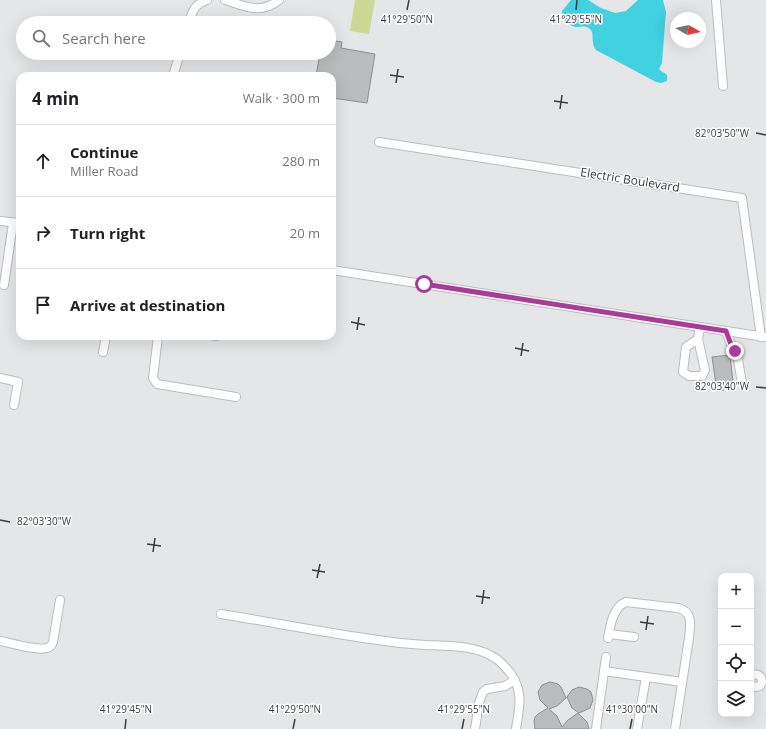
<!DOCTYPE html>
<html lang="en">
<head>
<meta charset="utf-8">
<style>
	:root { --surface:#fff; --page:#f2f2f2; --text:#202124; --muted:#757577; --line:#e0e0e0 }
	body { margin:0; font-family:"Open Sans",sans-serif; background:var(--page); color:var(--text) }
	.controls { position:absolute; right:12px; bottom:12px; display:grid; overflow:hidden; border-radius:8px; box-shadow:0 4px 16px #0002 }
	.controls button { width:36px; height:36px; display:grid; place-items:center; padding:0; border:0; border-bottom:1px solid var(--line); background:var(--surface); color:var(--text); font:20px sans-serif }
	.compass { position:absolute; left:670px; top:12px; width:36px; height:36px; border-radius:50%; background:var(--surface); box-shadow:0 4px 16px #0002; rotate:99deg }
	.stop { position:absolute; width:12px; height:12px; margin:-9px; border:3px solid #ab3b99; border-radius:50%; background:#fff }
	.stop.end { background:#ab3b99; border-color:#fff; box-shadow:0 1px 4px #0008 }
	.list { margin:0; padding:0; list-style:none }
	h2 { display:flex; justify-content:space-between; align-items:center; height:52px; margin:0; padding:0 16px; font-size:17px }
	h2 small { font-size:13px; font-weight:400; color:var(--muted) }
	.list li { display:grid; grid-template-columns:26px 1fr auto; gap:12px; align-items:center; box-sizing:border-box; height:72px; padding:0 16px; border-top:1px solid var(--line) }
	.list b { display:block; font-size:15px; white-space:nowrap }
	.list p { margin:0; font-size:13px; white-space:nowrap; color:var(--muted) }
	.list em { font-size:13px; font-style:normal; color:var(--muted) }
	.icon { flex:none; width:22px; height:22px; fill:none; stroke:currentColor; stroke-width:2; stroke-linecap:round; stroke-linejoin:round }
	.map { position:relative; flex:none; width:766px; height:729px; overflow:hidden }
	.search { position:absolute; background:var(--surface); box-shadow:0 4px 16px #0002; left:16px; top:16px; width:320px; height:44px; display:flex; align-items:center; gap:10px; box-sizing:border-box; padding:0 14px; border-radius:22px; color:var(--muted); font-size:15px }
	.panel { position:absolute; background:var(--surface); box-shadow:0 4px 16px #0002; left:16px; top:72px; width:320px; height:268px; border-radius:12px }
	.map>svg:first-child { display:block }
	.green { fill:#cdd897 }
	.water { fill:#41d1e0 }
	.building { fill:#babcbd; stroke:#8e8f91 }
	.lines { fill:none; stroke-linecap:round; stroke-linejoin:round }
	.minor-casing { stroke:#bbbcbe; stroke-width:10 }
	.minor { stroke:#fff; stroke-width:8 }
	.route { stroke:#ab3b99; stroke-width:5 }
	.ticks { fill:none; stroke:#3b3c3c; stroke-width:1.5 }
	.labels { text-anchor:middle; stroke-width:3; stroke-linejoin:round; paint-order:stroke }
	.street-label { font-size:12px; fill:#3b3c3c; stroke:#fff }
	.ticks-label { font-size:10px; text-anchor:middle; fill:#3b3c3c; stroke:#fff; stroke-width:3; stroke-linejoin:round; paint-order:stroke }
</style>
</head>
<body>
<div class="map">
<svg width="766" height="729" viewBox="0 0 766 729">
	<rect width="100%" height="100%" fill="#e5e6e8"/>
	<path class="green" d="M355,0H375L369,34L350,31Z"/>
	<path class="water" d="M571,0H588L601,8L615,13L626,11L638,0H663L666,12L662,63L659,69C663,74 669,72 667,81L661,83L656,82L596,50C590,42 595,33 590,29C582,22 575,34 565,19C563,16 562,15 562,11Z"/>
	<g class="building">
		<path d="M329,40L342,42L341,48L375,54L367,103L332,98V76H316L320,53H329Z"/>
		<path d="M730,355L733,382L723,383L724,390L717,391L712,357Z"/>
		<path d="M550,682L558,684L561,687L566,698L557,706L549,709L557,716L562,727L568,720L578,713L587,722L589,729H535L534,721L535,717L538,714L548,708L540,700L538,692L542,685Z"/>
		<path d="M579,687L587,689L591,692L593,700L590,708L579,713L572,708L567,697L572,690Z"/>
	</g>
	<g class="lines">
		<defs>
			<g id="minor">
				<path d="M225,0C245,6 260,15 279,0"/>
				<path d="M716,0L723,86"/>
				<path d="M189,23C192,11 195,4 207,0"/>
				<path d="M173,76L180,53"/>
				<path d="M379,142L742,198L761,337"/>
				<path d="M0,221L20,223"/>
				<path d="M332,270L765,337"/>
				<path d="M4,285L13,223"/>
				<path d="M726,331L730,342L737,354L742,383"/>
				<path d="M158,336L153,378L157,384L236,397"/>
				<path d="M213,336H217"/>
				<path d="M698,339L686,347L683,372L689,376H702L705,370L698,339L700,327"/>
				<path d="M103,352L106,336"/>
				<path d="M0,378L18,382L14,405"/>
				<path d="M221,614C271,622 321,632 371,639C389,642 407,644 425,645C450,646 478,645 498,660C503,664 507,669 511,674C524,693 519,708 516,729"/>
				<path d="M609,634L634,637"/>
				<path d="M608,638C610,626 613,607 626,602L678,608C694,612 690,626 689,638L675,729"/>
				<path d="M0,641C11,643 37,651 47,648C51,647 52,645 53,642L60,600"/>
				<path d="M604,671L682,682"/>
				<path d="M751,674L758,675L761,677L762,682"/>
				<path d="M751,686L756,687L760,686L762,682"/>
				<path d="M475,729L479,703L483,692L487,689L505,686L515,680"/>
				<path d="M596,729L606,657"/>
				<path d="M637,729L646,677"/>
			</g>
		</defs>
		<use href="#minor" class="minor-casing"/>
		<use href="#minor" class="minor"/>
	</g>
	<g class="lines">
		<path class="route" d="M424,284L726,331L730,342L735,351"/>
	</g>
	<path class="ticks" d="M407,10L409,0M576,10L577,0M390,75L404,77M396,83L398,69M554,101L568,103M560,109L562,95M756,133L766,135M351,322L365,325M357,330L359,317M515,348L529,351M521,356L523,343M756,387L766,388M0,520L10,522M147,544L161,546M153,552L155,538M312,570L325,572M317,578L320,564M476,596L490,598M482,604L484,590M640,622L654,624M646,630L648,616M125,729L126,719M293,729L295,719M462,729L464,719M630,729L632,719"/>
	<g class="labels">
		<g class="street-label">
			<text transform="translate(630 180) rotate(9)" y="4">Electric Boulevard</text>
		</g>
	</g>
	<g class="ticks-label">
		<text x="407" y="23">41°29'50"N</text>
		<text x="576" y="23">41°29'55"N</text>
		<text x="722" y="137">82°03'50"W</text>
		<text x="722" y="390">82°03'40"W</text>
		<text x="44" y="525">82°03'30"W</text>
		<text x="126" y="713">41°29'45"N</text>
		<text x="295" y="713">41°29'50"N</text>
		<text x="464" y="713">41°29'55"N</text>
		<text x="632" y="713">41°30'00"N</text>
	</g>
</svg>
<div class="controls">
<button>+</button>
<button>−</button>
<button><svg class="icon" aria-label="locate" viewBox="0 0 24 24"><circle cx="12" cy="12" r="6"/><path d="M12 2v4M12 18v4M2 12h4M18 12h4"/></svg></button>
<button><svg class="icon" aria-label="layers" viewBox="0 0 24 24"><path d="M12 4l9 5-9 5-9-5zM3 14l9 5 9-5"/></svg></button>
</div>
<svg class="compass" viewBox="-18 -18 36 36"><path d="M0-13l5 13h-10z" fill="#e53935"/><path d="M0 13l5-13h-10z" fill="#757577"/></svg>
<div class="stop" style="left:424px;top:284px"></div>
<div class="stop end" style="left:735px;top:351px"></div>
<div class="search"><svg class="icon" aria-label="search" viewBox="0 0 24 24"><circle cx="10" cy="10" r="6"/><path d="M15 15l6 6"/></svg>Search here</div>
<section class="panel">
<h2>4 min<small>Walk · 300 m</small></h2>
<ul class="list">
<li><svg class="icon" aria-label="ahead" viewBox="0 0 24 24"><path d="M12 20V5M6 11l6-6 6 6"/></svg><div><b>Continue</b><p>Miller Road</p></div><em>280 m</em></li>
<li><svg class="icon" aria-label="right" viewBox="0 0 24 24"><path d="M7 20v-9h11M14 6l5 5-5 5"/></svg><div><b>Turn right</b></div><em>20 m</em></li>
<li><svg class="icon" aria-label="arrive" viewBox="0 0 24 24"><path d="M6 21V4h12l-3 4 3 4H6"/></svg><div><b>Arrive at destination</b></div></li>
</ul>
</section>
</div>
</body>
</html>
